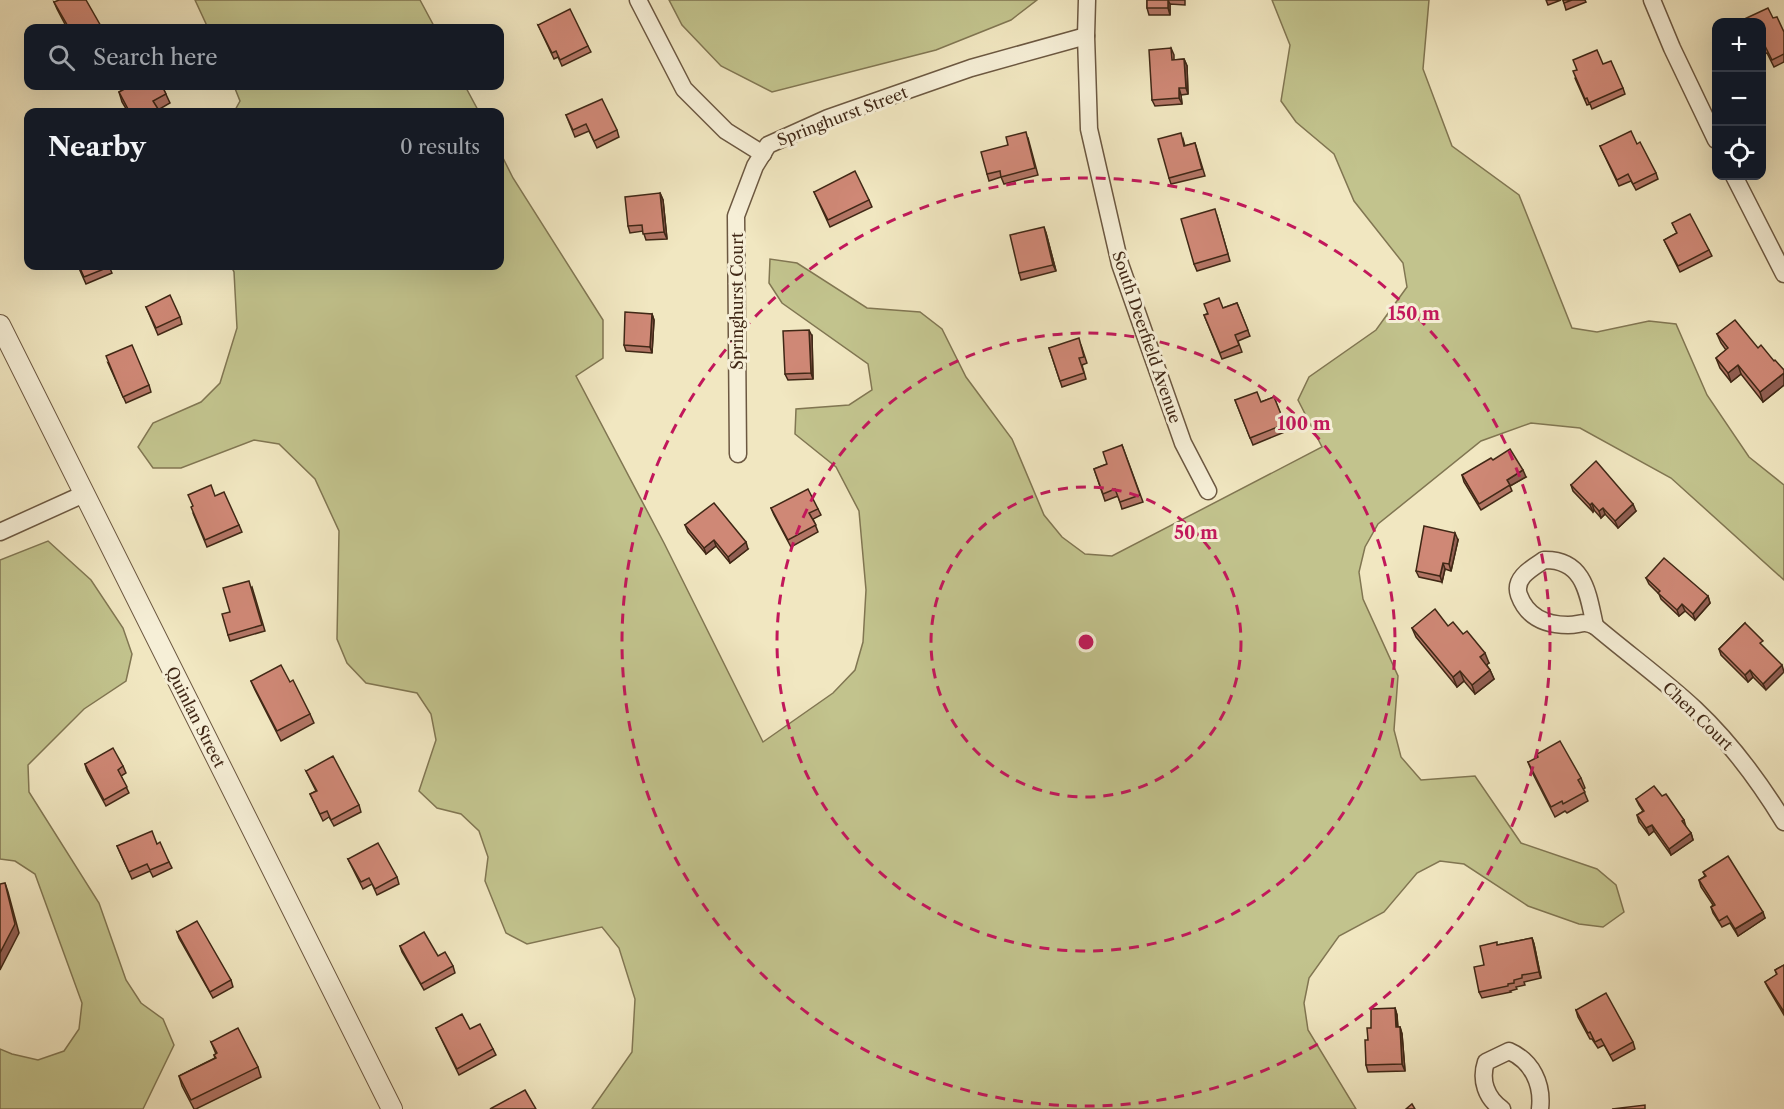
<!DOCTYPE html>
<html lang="en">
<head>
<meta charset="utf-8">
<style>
	:root { --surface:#171b24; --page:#242831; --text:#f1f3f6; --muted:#9ea1a6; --line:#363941 }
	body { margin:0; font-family:"Libre Caslon Text",serif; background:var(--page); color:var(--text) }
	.controls { position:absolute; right:18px; top:18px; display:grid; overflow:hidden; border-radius:12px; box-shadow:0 6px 24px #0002 }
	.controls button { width:54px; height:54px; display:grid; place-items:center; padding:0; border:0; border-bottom:2px solid var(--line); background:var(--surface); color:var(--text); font:30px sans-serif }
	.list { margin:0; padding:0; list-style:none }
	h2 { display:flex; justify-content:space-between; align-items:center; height:78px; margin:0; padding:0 24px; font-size:26px }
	h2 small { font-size:20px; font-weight:400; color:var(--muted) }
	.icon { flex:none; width:33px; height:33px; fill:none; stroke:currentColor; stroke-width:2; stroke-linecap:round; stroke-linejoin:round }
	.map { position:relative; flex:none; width:1784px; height:1109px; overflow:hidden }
	.search { position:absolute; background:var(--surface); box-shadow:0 6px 24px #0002; left:24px; top:24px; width:480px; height:66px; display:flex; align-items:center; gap:15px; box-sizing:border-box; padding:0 21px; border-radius:12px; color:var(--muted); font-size:22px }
	.panel { position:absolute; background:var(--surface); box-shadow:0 6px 24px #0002; left:24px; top:108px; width:480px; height:162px; border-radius:12px }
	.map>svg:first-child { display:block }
	.green { fill:#c2c38d; stroke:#817652; stroke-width:1.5 }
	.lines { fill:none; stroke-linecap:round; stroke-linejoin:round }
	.minor-casing { stroke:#6c5841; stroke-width:19 }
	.tertiary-casing { stroke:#6c5841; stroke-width:22 }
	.minor { stroke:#f6efd7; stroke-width:16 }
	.tertiary { stroke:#f6efd7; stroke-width:20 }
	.wall { fill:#b27565; stroke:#402816; stroke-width:1.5 }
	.shaded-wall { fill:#915f53; stroke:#402816; stroke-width:1.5 }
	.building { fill:#cf8876; stroke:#402816; stroke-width:1.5 }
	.ring { fill:none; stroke:#c2185b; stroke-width:3; stroke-dasharray:10 8 }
	.labels { text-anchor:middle; stroke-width:6; stroke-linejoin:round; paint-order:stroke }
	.street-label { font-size:16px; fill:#402816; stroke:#f6efd7 }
	.centre { fill:#c2185b; stroke:#f6efd7; stroke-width:3 }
	.ring-label { font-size:18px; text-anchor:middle; font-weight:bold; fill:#c2185b; stroke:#f6efd7; stroke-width:6; stroke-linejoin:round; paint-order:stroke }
</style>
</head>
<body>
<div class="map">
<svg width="1784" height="1109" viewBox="0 0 1784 1109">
	<rect width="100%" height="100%" fill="#f1e7c1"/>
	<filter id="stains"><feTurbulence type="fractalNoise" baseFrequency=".00333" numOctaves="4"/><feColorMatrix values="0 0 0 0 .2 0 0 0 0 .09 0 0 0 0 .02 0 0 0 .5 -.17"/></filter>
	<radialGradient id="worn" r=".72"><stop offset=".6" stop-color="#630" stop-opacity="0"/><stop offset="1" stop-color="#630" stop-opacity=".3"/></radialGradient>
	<g class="green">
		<path d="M195,0H420L435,28H208Z"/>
		<path d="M669,0H1037L1011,20L936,50L772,92L721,66L682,25Z"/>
		<path d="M1272,0H1429L1423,69L1452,146L1519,195L1572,328L1597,332L1649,321L1676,324L1707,395L1749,457L1784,485V580L1671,478L1580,428L1531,423L1481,441L1378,524L1365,547L1359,572L1363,599L1398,676L1394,730L1401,757L1421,780L1475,776L1521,843L1597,869L1616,885L1624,912L1603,927L1579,924L1528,906L1464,864L1440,861L1417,873L1384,912L1339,936L1309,978L1304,1003L1308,1030L1356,1109H592L632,1052L635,999L619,948L602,927L527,944L506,933L485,881L488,857L479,831L461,814L437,808L419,791L436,740L431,714L417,693L366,683L347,663L337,639L339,531L315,479L279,444L254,440L181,468H153L138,447L153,423L201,402L220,383L237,328L234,272L231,266H500V152L513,178L603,320V358L576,376L664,543L763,742L833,693L855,670L863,642L866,590L859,511L836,467L795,434L796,409L849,405L872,390L868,364L782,303L769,283L770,259L797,263L867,308L920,312L942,329L966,377L1012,439L1044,515L1062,537L1085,554L1112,556L1322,447L1298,400L1309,377L1376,330L1407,287L1403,263L1354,201L1334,154L1296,122L1281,101L1290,45Z"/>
		<path d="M234,86H465L479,112H234L240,101Z"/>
		<path d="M48,541L91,580L123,628L132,654L126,681L84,709L28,765L29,792L99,903L126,980L141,1003L163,1019L174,1045L143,1109H0V1049L12,1054L38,1060L64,1051L79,1029L82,1003L35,874L15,861L0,859V560Z"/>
	</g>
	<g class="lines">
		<defs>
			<g id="minor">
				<path d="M638,0L684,89L726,131L763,154"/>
				<path d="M1087,0L1086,36L1089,129L1120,264L1183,443L1208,491"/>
				<path d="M1652,0L1672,48L1716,140"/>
				<path d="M1734,176L1784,274"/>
				<path d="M738,454L736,216L755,166L768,145L828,118L971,68L1086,36"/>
				<path d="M0,532L84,494"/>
				<path d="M1544,560C1585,559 1588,595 1595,626C1582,620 1581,625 1568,625C1545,625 1527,617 1519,595C1513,578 1532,568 1544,560Z"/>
				<path d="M1595,626C1628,654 1664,680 1695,709C1730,742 1759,781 1784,822"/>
				<path d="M1502,1109C1486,1098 1480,1080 1486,1062L1509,1051C1532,1061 1543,1084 1540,1109"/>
			</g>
			<path id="tertiary" d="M0,325L392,1109"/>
		</defs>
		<use href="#minor" class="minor-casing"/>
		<use href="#tertiary" class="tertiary-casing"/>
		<use href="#minor" class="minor"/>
		<use href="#tertiary" class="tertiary"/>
	</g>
	<g class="wall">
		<path d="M1147,0H1185V5L1170,4V15H1149L1147,8Z"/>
		<path d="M1546,0H1561L1548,5Z"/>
		<path d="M1563,0H1585L1586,2L1566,10Z"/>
		<path d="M54,2L102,28H67L57,9Z"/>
		<path d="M1773,18L1784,32V62L1774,67L1767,53L1762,55L1761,22Z"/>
		<path d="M538,25L588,46L591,52L562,66L558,57L554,59Z"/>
		<path d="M1171,48L1174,55V60L1184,59L1187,66L1188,94L1181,95L1182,104L1155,106L1152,100Z"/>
		<path d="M1603,64L1623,88L1625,94L1592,109L1590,104L1587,105L1575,78Z"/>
		<path d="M128,86H168L163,88L170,103L158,110L128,112L122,102L119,92L129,87Z"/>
		<path d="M566,115L617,130L619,137L597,148L589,131L575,137Z"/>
		<path d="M1028,138L1038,175L1004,184L1001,177L989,181L987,174L1008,145Z"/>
		<path d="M1183,139L1185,146L1195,143L1205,176L1171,184L1169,178Z"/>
		<path d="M1637,144L1656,173L1658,179L1636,190L1631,181L1619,186L1600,146Z"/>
		<path d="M814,192L869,200L872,207L830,227Z"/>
		<path d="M660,193L663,200L667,239L646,240L643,231L630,233L628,226Z"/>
		<path d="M1217,216L1230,261L1197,271L1194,264Z"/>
		<path d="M1672,223L1709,250L1712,256L1680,272L1664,240L1677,233Z"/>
		<path d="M1046,233L1056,271L1021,280L1019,273Z"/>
		<path d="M78,266H109L112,273L86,284Z"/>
		<path d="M1237,303L1250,336L1238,341L1242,352L1222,359L1204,315Z"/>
		<path d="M146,307L180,317L182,324L158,335Z"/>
		<path d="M652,314L654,320L652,353L626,351L624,345Z"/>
		<path d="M1717,334L1758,348L1784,370V385L1763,402L1741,374L1731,382L1720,368L1716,358L1726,350L1721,343Z"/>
		<path d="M812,336L813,379L788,380L785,374Z"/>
		<path d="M1081,345L1087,363L1082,365L1086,379L1062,387L1049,348Z"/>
		<path d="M108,363L149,385L151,392L126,403Z"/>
		<path d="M1274,397L1287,431L1253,445L1235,400L1261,402Z"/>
		<path d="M1122,445L1143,502L1122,509L1118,496L1105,501L1094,469L1107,464Z"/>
		<path d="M1493,460L1526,477L1510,486L1512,491L1481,510L1464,482L1462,475Z"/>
		<path d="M1571,485L1636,511L1618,528L1605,514L1601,518L1594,510L1593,512L1573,491Z"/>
		<path d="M215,496L239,525L242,532L207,547L193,513Z"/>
		<path d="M771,508L818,509L821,515L813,519L818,532L791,547L774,515Z"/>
		<path d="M685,525L748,549L730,563L716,546L706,554L688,532Z"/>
		<path d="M1458,540L1451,571L1445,569L1442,582L1419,577L1416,571Z"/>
		<path d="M1646,578L1708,596L1710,603L1695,620L1685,611L1679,616L1661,599L1659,594L1649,584Z"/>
		<path d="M252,587L265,631L230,641L228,635L230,612Z"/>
		<path d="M1745,623L1766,690L1753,677L1748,682L1721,655L1719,649Z"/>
		<path d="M1448,626L1463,634L1489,663L1486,664L1490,670L1494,679L1475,694L1464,681L1457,687L1416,637L1412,628Z"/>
		<path d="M251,681L290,682L310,714L314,723L281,741L255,690Z"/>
		<path d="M1528,762L1581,778L1585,788L1583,789L1588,801L1567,813L1565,811L1555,817L1532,772Z"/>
		<path d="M85,764L123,766L126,773L121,776L129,793L106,806L87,771Z"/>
		<path d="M306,771L359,805L361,812L334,826L329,817L323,821L310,794L316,791Z"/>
		<path d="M1662,796L1684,820L1686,827L1691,833L1693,840L1671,855L1654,831L1649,835L1639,822L1637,815L1643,811L1639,805L1636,799Z"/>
		<path d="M157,844L169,862L172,868L153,877L150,871L132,879L117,846Z"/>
		<path d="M348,859L397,877L399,884L377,895L372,884L363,889Z"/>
		<path d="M1703,872L1765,918L1738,936L1730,923L1722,927L1713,913L1711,907L1713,905L1701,887L1699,880L1705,876Z"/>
		<path d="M177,932L231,980L233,987L213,998L179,938Z"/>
		<path d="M1532,938L1534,944L1541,978L1524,982L1525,985L1516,987L1517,989L1510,991L1511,992L1482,998L1479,992L1484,965L1498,945Z"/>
		<path d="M400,946L438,956L453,966L455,973L424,990L402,952Z"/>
		<path d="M1784,965V1015L1768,988L1765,982L1777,975L1775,970Z"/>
		<path d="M1395,1008L1397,1015L1398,1027H1400L1402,1034L1405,1071L1368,1072L1366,1065L1368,1040L1371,1028Z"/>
		<path d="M1576,1010L1633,1042L1635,1049L1613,1061L1604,1045L1598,1048L1592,1039H1590L1578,1017Z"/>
		<path d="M436,1028L470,1029L493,1049L496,1055L459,1075Z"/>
		<path d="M211,1042L258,1067L261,1077L196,1109H194L182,1086L179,1076L215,1058L214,1055L216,1054Z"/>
	</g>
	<g class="shaded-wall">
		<path d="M1168,0L1170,4V15L1168,8Z"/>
		<path d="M1184,59L1187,66L1188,94L1186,88Z"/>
		<path d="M1179,88L1181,95L1182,104L1179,98Z"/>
		<path d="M660,193L663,200L667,239L664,232Z"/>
		<path d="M1044,227L1046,233L1056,271L1053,265Z"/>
		<path d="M652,314L654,320L652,353L650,347Z"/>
		<path d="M809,330L812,336L813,379L811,373Z"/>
		<path d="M1738,365L1741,374L1731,382L1728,373Z"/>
		<path d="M1784,373V385L1763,402L1760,392Z"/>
		<path d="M1523,470L1526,477L1510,486L1507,480Z"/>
		<path d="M1592,503L1594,510L1593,512L1590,505Z"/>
		<path d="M1633,504L1636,511L1618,528L1615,521Z"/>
		<path d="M1603,508L1605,514L1601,518L1599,511Z"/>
		<path d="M1455,533L1458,540L1451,571L1449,564Z"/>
		<path d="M714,540L716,546L706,554L704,548Z"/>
		<path d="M746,542L748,549L730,563L728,557Z"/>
		<path d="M1443,563L1445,569L1442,582L1440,576Z"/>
		<path d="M1708,596L1710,603L1695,620L1693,614Z"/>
		<path d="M1682,604L1685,611L1679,616L1677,610Z"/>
		<path d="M1485,653L1489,663L1484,667L1480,657Z"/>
		<path d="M1782,665L1784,672L1766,690L1763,684Z"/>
		<path d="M1490,670L1494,679L1475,694L1472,685Z"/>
		<path d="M1750,670L1753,677L1748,682L1745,675Z"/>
		<path d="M1460,671L1464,681L1457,687L1453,677Z"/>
		<path d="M1652,825L1654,831L1649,835L1646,828Z"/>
		<path d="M1691,833L1693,840L1671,855L1669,849Z"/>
		<path d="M5,883L8,892L19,933L0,970V953Z"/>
		<path d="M1763,912L1765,918L1738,936L1735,929Z"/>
		<path d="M1532,938L1534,944L1541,978L1539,972Z"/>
		<path d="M1395,1008L1397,1015L1398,1034L1396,1027Z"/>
		<path d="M1400,1027L1402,1034L1405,1071L1402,1064Z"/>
	</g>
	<g class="building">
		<path d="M59,0H86L102,28H69L54,2Z"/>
		<rect x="1147" y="0" width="21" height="8"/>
		<path d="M1563,0H1572L1564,3Z"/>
		<path d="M1768,8L1773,18L1777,17L1784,32V54L1772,60L1765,46L1761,48V22H1738Z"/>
		<path d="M570,9L588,46L560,60L556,51L552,53L538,25Z"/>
		<path d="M1171,48L1172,60L1184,59L1186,88H1179V98L1152,100L1149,50Z"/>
		<path d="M1597,50L1603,64L1611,61L1623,88L1589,103L1587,98L1585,99L1573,71L1577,70L1573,60Z"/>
		<path d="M130,86H162L166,94L153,101L160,112H127L129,111L119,92Z"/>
		<path d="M602,99L617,130L594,141L586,124L573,130L566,115Z"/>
		<path d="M1631,131L1637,144L1640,142L1656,173L1633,184L1628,174L1617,180L1600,146Z"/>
		<path d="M1026,132L1035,168L1001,177L1000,171L987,174L981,152L1008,145L1006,137Z"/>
		<path d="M1181,133L1184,146L1195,143L1202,169L1169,178L1158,139Z"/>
		<path d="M855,171L869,200L828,220L814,192Z"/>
		<path d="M660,193L664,232L643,234L642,225L628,226L625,197Z"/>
		<path d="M1215,209L1228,254L1194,264L1181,219Z"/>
		<path d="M1690,214L1709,250L1678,266L1664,240L1677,233L1672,223Z"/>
		<path d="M1044,227L1053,265L1019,273L1010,235Z"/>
		<path d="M79,266H109V267L84,277Z"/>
		<path d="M170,295L180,317L156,328L146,307Z"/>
		<path d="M1219,298L1223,308L1237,303L1248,330L1235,335L1239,345L1220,353L1204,315L1208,314L1204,304Z"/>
		<path d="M625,312L652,314L650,347L624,345Z"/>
		<path d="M1735,320L1758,348L1761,345L1774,361L1775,360L1784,370V373L1760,392L1738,365L1728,373L1716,358L1728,348L1717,334Z"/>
		<path d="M809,330L811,373L785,374L783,331Z"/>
		<path d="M1079,338L1084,357L1079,358L1084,373L1060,381L1049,348Z"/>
		<path d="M132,345L149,385L123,397L106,356Z"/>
		<path d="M1257,392L1261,402L1274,397L1285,424L1250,438L1235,400Z"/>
		<path d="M1122,445L1140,495L1120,502L1115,489L1103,494L1094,469L1107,464L1103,452Z"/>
		<path d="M1510,449L1523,470L1507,480L1510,485L1479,504L1462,475L1491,458L1493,460Z"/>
		<path d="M1596,461L1633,504L1615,521L1603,508L1599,511L1592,503L1590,505L1571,485Z"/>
		<path d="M211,485L215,496L224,492L239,525L205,540L191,507L193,506L188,495Z"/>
		<path d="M808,489L818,509L809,513L816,525L788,540L771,508Z"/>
		<path d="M714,503L746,542L728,557L714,540L704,548L685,525Z"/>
		<path d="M1424,526L1455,533L1449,564L1443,563L1440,576L1416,571Z"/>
		<path d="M1664,558L1708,596L1693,614L1682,604L1677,610L1658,593L1660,591L1646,578Z"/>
		<path d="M249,581L262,625L228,635L222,614L230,612L223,588Z"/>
		<path d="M1435,609L1448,626L1453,622L1463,634L1467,631L1485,653L1480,657L1490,670L1472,685L1460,671L1453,677L1412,628Z"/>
		<path d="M1745,623L1763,641L1760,643L1782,665L1763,684L1750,670L1745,675L1719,649Z"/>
		<path d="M281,665L290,682L293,680L310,714L277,731L251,681Z"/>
		<path d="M1560,741L1581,778L1578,780L1585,792L1563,804L1562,801L1551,807L1528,762L1538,757L1537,754Z"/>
		<path d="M113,748L123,766L118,770L127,787L104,800L85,764Z"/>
		<path d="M333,756L359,805L331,820L327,811L320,814L310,794L317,791L306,771Z"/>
		<path d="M1654,786L1662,796L1666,794L1684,820L1682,821L1691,833L1669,849L1652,825L1646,828L1637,815L1644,811L1636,799Z"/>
		<path d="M152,831L157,844L160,842L169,862L150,870L147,864L129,872L117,846Z"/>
		<path d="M378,843L397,877L375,889L369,878L361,882L348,859Z"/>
		<path d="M1728,856L1763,912L1735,929L1727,916L1719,921L1711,907L1715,905L1699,880L1706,876L1703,872Z"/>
		<path d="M5,883L15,924L0,953V884Z"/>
		<path d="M197,921L231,980L210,992L177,932Z"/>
		<path d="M424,932L438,956L445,952L453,966L421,984L400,946Z"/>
		<path d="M1532,938L1539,972L1522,975V978L1514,980V983L1508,984V986L1479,992L1474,967L1484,965L1480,946L1497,942V945Z"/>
		<path d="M1784,965V1012L1765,982L1777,974L1775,970Z"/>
		<path d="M1606,993L1633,1042L1610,1055L1601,1039L1595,1042L1590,1032L1588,1033L1576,1010Z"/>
		<path d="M1395,1008L1396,1027H1400L1402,1064L1366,1065L1365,1040H1368L1367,1028H1371V1009Z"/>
		<path d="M462,1014L470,1029L480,1024L493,1049L457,1069L436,1028Z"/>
		<path d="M238,1028L258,1067L191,1100L179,1076L216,1058L214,1055L217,1053L211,1042Z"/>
		<path d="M525,1090L536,1109H490Z"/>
		<path d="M1412,1104L1415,1109H1406Z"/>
		<path d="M1645,1105V1109H1612Z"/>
	</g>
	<g class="ring">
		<circle cx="1086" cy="642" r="155"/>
		<circle cx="1086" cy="642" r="309"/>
		<circle cx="1086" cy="642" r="464"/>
	</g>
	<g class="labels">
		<g class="street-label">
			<text transform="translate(842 116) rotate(-21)" y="6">Springhurst Street</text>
			<text transform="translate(737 301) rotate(-90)" y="6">Springhurst Court</text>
			<text transform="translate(1147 337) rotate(71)" y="6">South Deerfield Avenue</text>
			<text transform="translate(1698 716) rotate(44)" y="6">Chen Court</text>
			<text transform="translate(196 717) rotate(63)" y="6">Quinlan Street</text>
		</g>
	</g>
	<circle cx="1086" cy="642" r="9" class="centre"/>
	<g class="ring-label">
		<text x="1414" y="320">150 m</text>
		<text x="1304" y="430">100 m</text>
		<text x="1196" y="539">50 m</text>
	</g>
	<rect width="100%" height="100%" filter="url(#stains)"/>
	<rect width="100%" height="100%" fill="url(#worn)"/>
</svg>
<div class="controls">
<button>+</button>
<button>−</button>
<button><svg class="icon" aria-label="locate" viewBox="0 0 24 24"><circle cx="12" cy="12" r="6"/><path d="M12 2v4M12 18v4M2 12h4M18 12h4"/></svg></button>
</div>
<div class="search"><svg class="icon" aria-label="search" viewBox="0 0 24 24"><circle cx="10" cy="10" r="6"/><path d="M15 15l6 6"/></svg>Search here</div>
<section class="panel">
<h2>Nearby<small>0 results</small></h2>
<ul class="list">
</ul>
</section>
</div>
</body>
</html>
